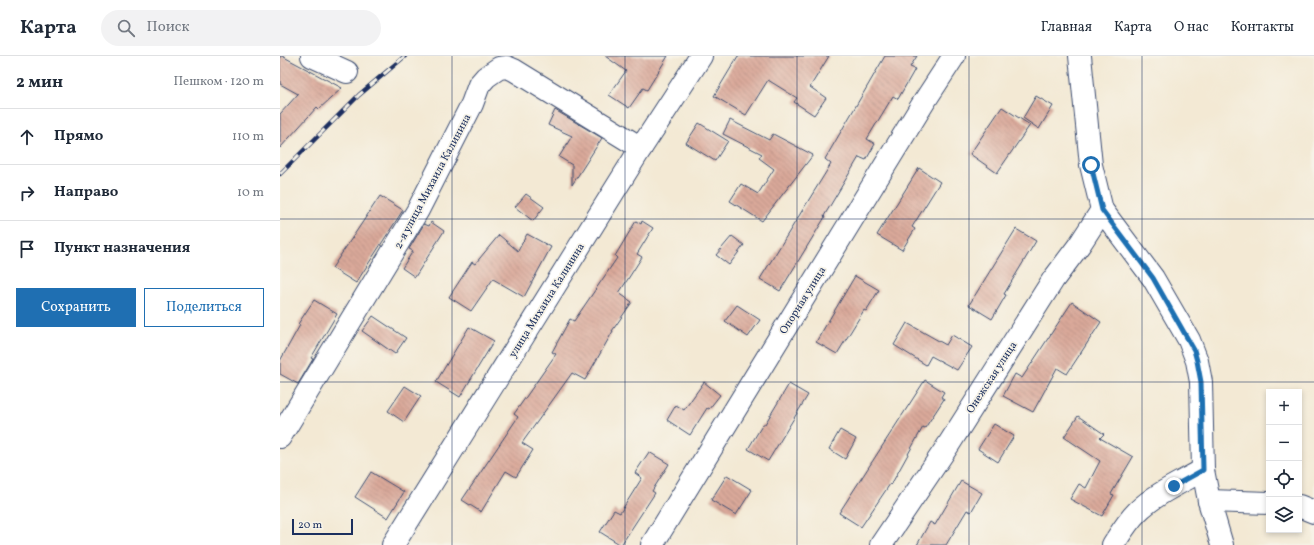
<!DOCTYPE html>
<html lang="ru">
<head>
<meta charset="utf-8">
<style>
	:root { --surface:#fff; --page:#f2f2f3; --text:#1f2937; --muted:#747a83; --line:#e0e1e3; --accent:#1f6fb2 }
	body { margin:0; font-family:Vollkorn,serif; background:var(--page); color:var(--text) }
	.controls { position:absolute; right:12px; bottom:12px; display:grid; overflow:hidden; border-radius:0px; box-shadow:0 2px 6px #0003 }
	.controls button { width:36px; height:36px; display:grid; place-items:center; padding:0; border:0; border-bottom:1px solid var(--line); background:var(--surface); color:var(--text); font:20px sans-serif }
	.scale { position:absolute; left:12px; bottom:10px; width:61px; box-sizing:border-box; padding-left:4px; border:2px solid #1b2f5e; border-top:0; font-size:11px; line-height:14px; white-space:nowrap; color:#1b2f5e; -webkit-text-stroke:3px #f7f3e8; paint-order:stroke }
	.stop { position:absolute; width:12px; height:12px; margin:-9px; border:3px solid #1f6fb2; border-radius:50%; background:#fff }
	.stop.end { background:#1f6fb2; border-color:#fff; box-shadow:0 1px 4px #0008 }
	.list { margin:0; padding:0; list-style:none }
	h2 { display:flex; justify-content:space-between; align-items:center; height:52px; margin:0; padding:0 16px; font-size:17px }
	h2 small { font-size:13px; font-weight:400; color:var(--muted) }
	.list li { display:grid; grid-template-columns:26px 1fr auto; gap:12px; align-items:center; box-sizing:border-box; height:56px; padding:0 16px; border-top:1px solid var(--line) }
	.list b { display:block; font-size:15px; white-space:nowrap }
	.list em { font-size:13px; font-style:normal; color:var(--muted) }
	.actions { display:flex; gap:8px; padding:12px 16px }
	.actions a { flex:1; padding:9px 0; border:1px solid var(--accent); border-radius:0px; text-align:center; font-size:14px; color:var(--accent) }
	.actions .main { background:var(--accent); color:#fff }
	.icon { flex:none; width:22px; height:22px; fill:none; stroke:currentColor; stroke-width:2; stroke-linecap:round; stroke-linejoin:round }
	.map { position:relative; flex:none; width:1034px; height:489px; overflow:hidden }
	header { display:flex; align-items:center; gap:24px; box-sizing:border-box; height:56px; padding:0 20px; background:var(--surface); border-bottom:1px solid var(--line) }
	header strong { font-size:19px }
	nav { display:flex; gap:22px; margin-inline-start:auto; font-size:14px }
	.search { width:280px; height:36px; background:var(--page); display:flex; align-items:center; gap:10px; box-sizing:border-box; padding:0 14px; border-radius:22px; color:var(--muted); font-size:15px }
	main { display:flex }
	aside { flex:1; background:var(--surface) }
	.map>svg:first-child { display:block }
	.building { fill:url(#building-back-hatch) }
	.lines { fill:none; stroke-linecap:round; stroke-linejoin:round }
	.minor-casing { stroke:#3b4b70; stroke-width:24 }
	.minor { stroke:#fff; stroke-width:22 }
	.rail-casing { stroke:#1b2f5e; stroke-width:4.5 }
	.rail { stroke:#f7f3e8; stroke-width:3; stroke-dasharray:9; stroke-linecap:butt }
	.route { stroke:#1f6fb2; stroke-width:5 }
	.grid { fill:none; stroke:#1b2f5e; stroke-width:1; stroke-opacity:0.55 }
	.labels { text-anchor:middle; stroke-width:3.5; stroke-linejoin:round; paint-order:stroke }
	.street-label { font-size:11px; fill:#1b2f5e; stroke:#f7f3e8 }
</style>
</head>
<body>
<header>
<strong>Карта</strong>
<div class="search"><svg class="icon" aria-label="search" viewBox="0 0 24 24"><circle cx="10" cy="10" r="6"/><path d="M15 15l6 6"/></svg>Поиск</div>
<nav><a>Главная</a><a>Карта</a><a>О нас</a><a>Контакты</a></nav>
</header>
<main>
<aside>
<h2>2 мин<small>Пешком · 120 m</small></h2>
<ul class="list">
<li><svg class="icon" aria-label="ahead" viewBox="0 0 24 24"><path d="M12 20V5M6 11l6-6 6 6"/></svg><div><b>Прямо</b></div><em>110 m</em></li>
<li><svg class="icon" aria-label="right" viewBox="0 0 24 24"><path d="M7 20v-9h11M14 6l5 5-5 5"/></svg><div><b>Направо</b></div><em>10 m</em></li>
<li><svg class="icon" aria-label="arrive" viewBox="0 0 24 24"><path d="M6 21V4h12l-3 4 3 4H6"/></svg><div><b>Пункт назначения</b></div></li>
</ul>
<div class="actions"><a class="main">Сохранить</a><a>Поделиться</a></div>
</aside>
<div class="map">
<svg width="1034" height="489" viewBox="0 0 1034 489">
	<defs>
		<pattern id="building-back-hatch" width="6" height="6" patternUnits="userSpaceOnUse"><rect width="6" height="6" fill="#daa99a"/><path d="M-1 5l2 2M0 0l6 6M5-1l2 2" fill="none" stroke="#b08a81"/></pattern>
	</defs>
	<rect width="100%" height="100%" fill="#f7f3e8"/>
	<filter id="ink" filterUnits="userSpaceOnUse"><feTurbulence type="fractalNoise" baseFrequency=".025" numOctaves="2"/><feDisplacementMap in="SourceGraphic" scale="8" xChannelSelector="R" yChannelSelector="G"/><feConvolveMatrix kernelMatrix="1 2 1 2 8 2 1 2 1" color-interpolation-filters="sRGB"/></filter>
	<filter id="wash" filterUnits="userSpaceOnUse"><feTurbulence type="fractalNoise" baseFrequency=".012" numOctaves="4" result="noise"/><feDisplacementMap in="SourceGraphic" scale="16" xChannelSelector="R" yChannelSelector="G"/><feGaussianBlur stdDeviation="0.9" result="paint"/><feColorMatrix in="noise" values="0 0 0 0 0 0 0 0 0 0 0 0 0 0 0 0 0 1.4 0 .05"/><feComposite in="paint" operator="in"/></filter>
	<g filter="url(#wash)">
		<rect width="100%" height="100%" fill="#f3e9d4"/>
		<g id="blocks">
			<g class="building">
				<path d="M0,0H2L62,32L39,53L37,51L0,92V58L18,38L0,28Z"/>
				<path d="M325,0H388L367,34L363,32L349,52L329,39L346,15Z"/>
				<path d="M458,0H549L530,31L546,42L534,59L514,46L517,42L488,24L466,59L434,40Z"/>
				<path d="M605,0H637L630,11L635,13L618,43L613,40L587,83L595,88L586,104L579,101L544,160L545,161L500,235L480,223L551,108L545,103Z"/>
				<path d="M756,40L773,50L759,73L743,62Z"/>
				<path d="M722,51L750,69L717,117L690,98Z"/>
				<path d="M275,54L322,82L292,129V109L279,101L292,80L268,69Z"/>
				<path d="M450,64L489,84L493,78L533,99L482,165L450,145L461,128L478,138L494,113L479,102L482,98L443,78Z"/>
				<path d="M419,67L448,85L435,105L406,87Z"/>
				<path d="M639,112L660,126L632,171L635,173L622,194L597,179Z"/>
				<path d="M246,138L264,151L253,165L235,151Z"/>
				<path d="M100,140L123,154L76,227L52,212Z"/>
				<path d="M356,165L361,168L362,165L373,172L357,198L362,201L339,237L352,246L332,275H333L305,324L292,317L242,387L253,394L236,421L226,415L201,456L182,444L238,361L234,358L276,298L272,296L290,263L294,265L337,202L335,200Z"/>
				<path d="M151,166L164,175L135,221L122,212L133,195L129,193L144,168L149,170Z"/>
				<path d="M736,173L756,185L724,238L726,239L712,263L689,249Z"/>
				<path d="M247,178L271,191L244,241L213,223L191,255L169,241L192,206L195,208L219,179L238,195Z"/>
				<path d="M452,180L464,189L449,209L436,199Z"/>
				<path d="M575,220L599,234L586,255L584,254L557,298L536,286Z"/>
				<path d="M34,244L57,258L31,302L33,303L18,328L0,318V305L20,269L18,268Z"/>
				<path d="M792,246L821,266L787,318L777,312L753,356L723,340L735,318L742,322Z"/>
				<path d="M457,249L480,264L468,281L445,265Z"/>
				<path d="M93,260L126,282L115,298L82,275Z"/>
				<path d="M627,267L666,289L672,279L692,291L677,314L651,300L646,309L614,289Z"/>
				<path d="M189,271L214,285L180,341L156,326Z"/>
				<path d="M645,324L664,336L661,341L664,343L645,372L643,371L611,429L610,428L581,471L559,457Z"/>
				<path d="M424,326L440,339L429,353L427,352L410,379L387,364L396,349L404,354Z"/>
				<path d="M509,328L528,339L488,405L468,393L483,368H485Z"/>
				<path d="M125,330L141,340L124,366L108,355Z"/>
				<path d="M798,360L824,378L820,382L853,401L831,438L834,439L822,460L790,443L799,428L806,432L820,405L784,381Z"/>
				<path d="M714,368L734,380L718,406L698,393Z"/>
				<path d="M560,374L576,383L565,403L549,393Z"/>
				<path d="M369,396L389,408L372,435L375,437L341,489L320,476L334,454L340,457L362,422L355,417Z"/>
				<path d="M91,416L124,436L108,462L75,441Z"/>
				<path d="M447,419L472,434L456,459L431,444Z"/>
				<path d="M681,425L702,437L691,456L687,454L666,489H637L650,466L655,469Z"/>
			</g>
		</g>
	</g>
	<g filter="url(#ink)">
		<use href="#blocks" fill-opacity="0" stroke="#3b4b70" stroke-width="1"/>
		<g class="lines">
			<defs>
				<g id="minor">
					<path d="M32,0L67,16"/>
					<path d="M800,0L811,109L822,154L873,222L909,284L917,305L921,326L923,414L929,445L942,489"/>
					<path d="M0,381L138,154L192,48L199,29L206,21L219,12L227,11L234,14L361,92"/>
					<path d="M929,445L989,447"/>
					<path d="M1019,450L1034,456"/>
					<path d="M113,489L361,92L421,0"/>
					<path d="M372,489L644,46L674,0"/>
					<path d="M601,489L669,388L773,224L800,188L822,154"/>
					<path d="M833,489C840,478 847,466 857,456C875,438 900,427 923,414"/>
				</g>
			</defs>
			<use href="#minor" class="minor-casing"/>
			<use href="#minor" class="minor"/>
			<defs>
				<path id="rail" d="M0,118L79,39L125,0"/>
			</defs>
			<use href="#rail" class="rail-casing"/>
			<use href="#rail" class="rail"/>
		</g>
	</g>
	<g class="lines" filter="url(#ink)">
		<path class="route" d="M811,109L822,154L873,222L914,294L917,305L921,326L923,414L894,430"/>
	</g>
	<path class="grid" d="M172,0V489M345,0V489M517,0V489M689,0V489M862,0V489M0,163H1034M0,326H1034"/>
	<g class="labels">
		<g class="street-label">
			<text transform="translate(152 125) rotate(-62)" y="4">2-я улица Михаила Калинина</text>
			<text transform="translate(266 244) rotate(-58)" y="4">улица Михаила Калинина</text>
			<text transform="translate(522 244) rotate(-58)" y="4">Опорная улица</text>
			<text transform="translate(711 321) rotate(-57)" y="4">Онежская улица</text>
		</g>
	</g>
</svg>
<div class="controls">
<button>+</button>
<button>−</button>
<button><svg class="icon" aria-label="locate" viewBox="0 0 24 24"><circle cx="12" cy="12" r="6"/><path d="M12 2v4M12 18v4M2 12h4M18 12h4"/></svg></button>
<button><svg class="icon" aria-label="layers" viewBox="0 0 24 24"><path d="M12 4l9 5-9 5-9-5zM3 14l9 5 9-5"/></svg></button>
</div>
<div class="scale">20 m</div>
<div class="stop" style="left:811px;top:109px"></div>
<div class="stop end" style="left:894px;top:430px"></div>
</div>
</main>
</body>
</html>
